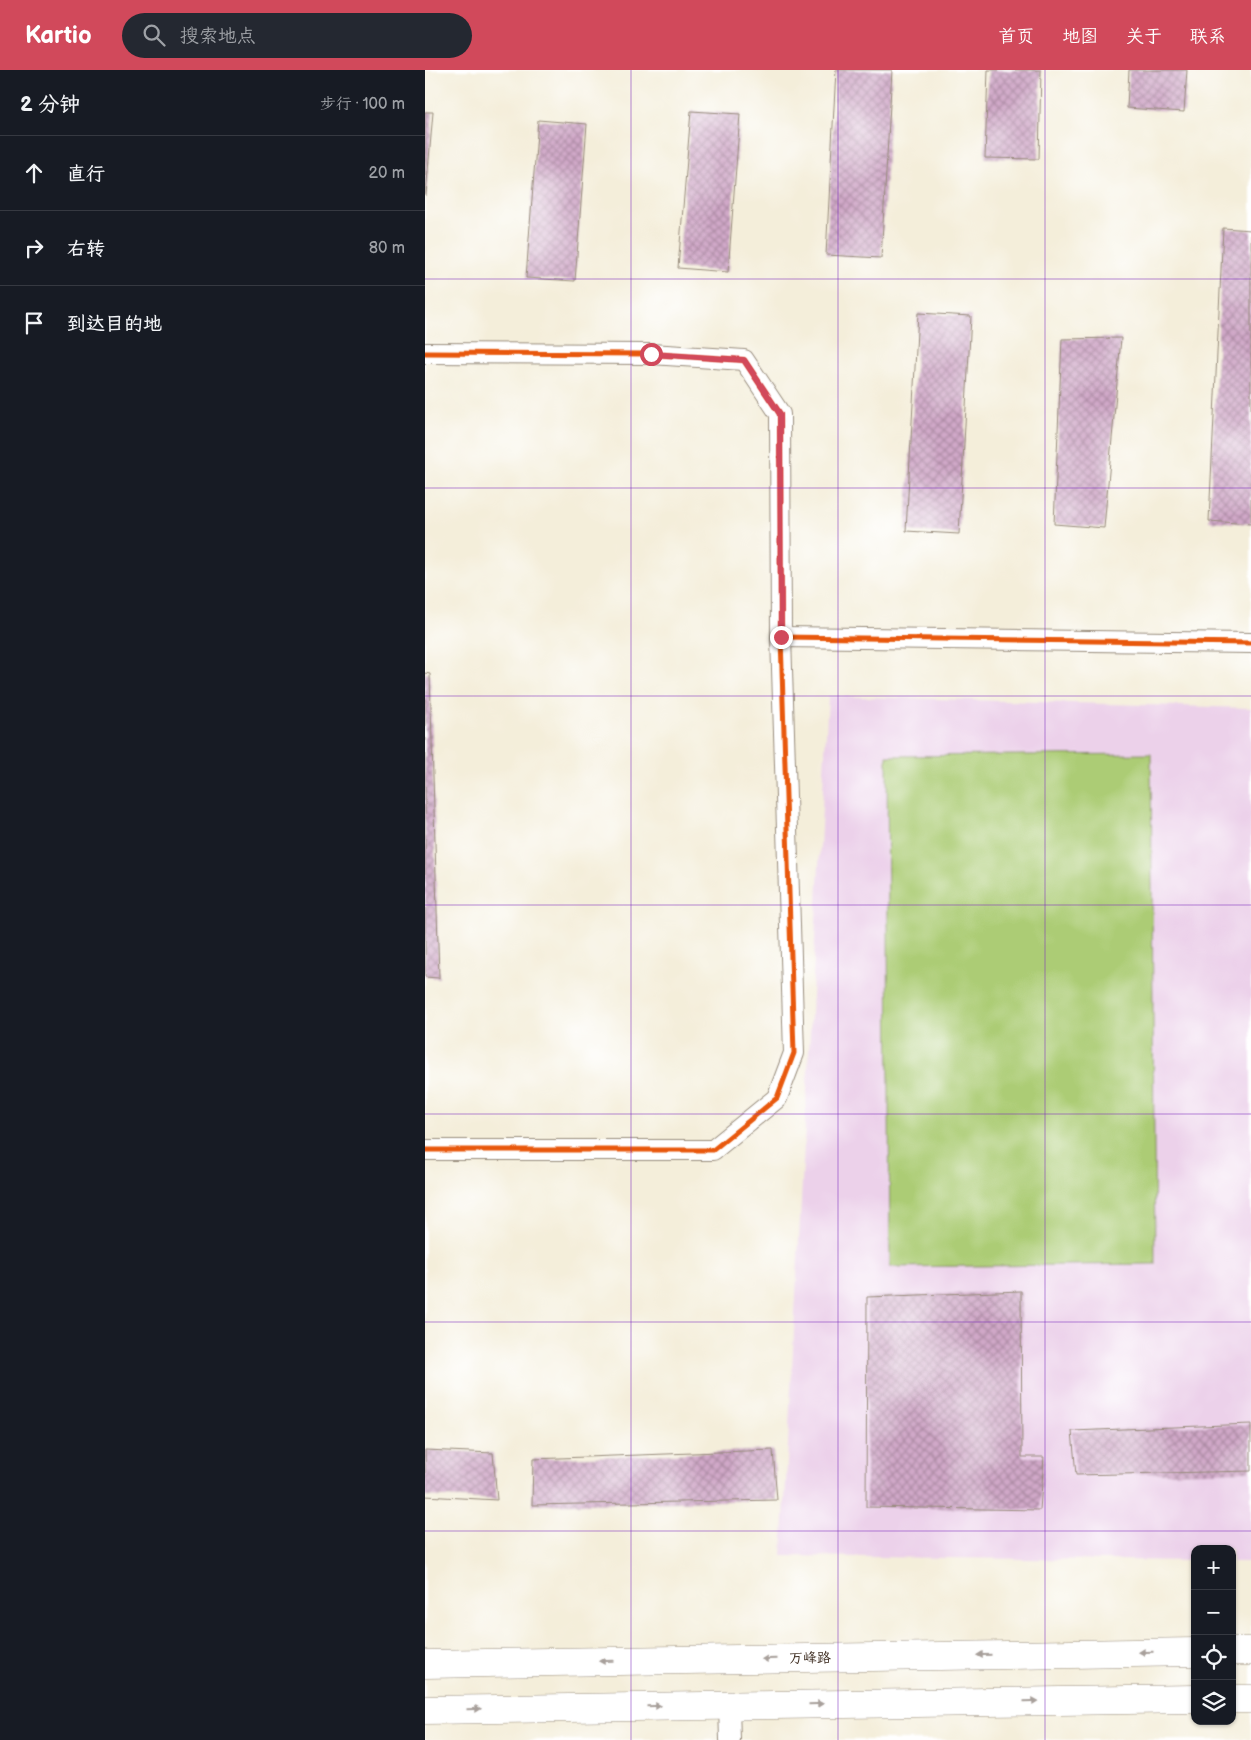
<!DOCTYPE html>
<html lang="zh">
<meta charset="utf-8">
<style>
:root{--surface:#171b24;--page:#242831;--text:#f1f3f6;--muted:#9ea1a6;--line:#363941;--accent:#d1495b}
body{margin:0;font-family:"Balsamiq Sans","LXGW WenKai TC",sans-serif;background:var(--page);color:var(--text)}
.controls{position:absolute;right:15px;bottom:15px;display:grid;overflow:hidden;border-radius:10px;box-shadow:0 1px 4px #0004}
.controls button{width:45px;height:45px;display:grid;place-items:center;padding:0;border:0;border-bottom:1px solid var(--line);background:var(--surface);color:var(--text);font:25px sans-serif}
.stop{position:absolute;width:15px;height:15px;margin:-11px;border:4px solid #d1495b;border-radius:50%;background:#fff}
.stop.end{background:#d1495b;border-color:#fff;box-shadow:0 1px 5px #0008}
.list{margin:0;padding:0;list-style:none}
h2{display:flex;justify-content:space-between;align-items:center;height:65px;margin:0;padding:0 20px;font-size:21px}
h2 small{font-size:16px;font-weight:400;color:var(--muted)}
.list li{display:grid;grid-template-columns:32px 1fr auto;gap:15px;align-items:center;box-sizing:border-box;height:75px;padding:0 20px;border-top:1px solid var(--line)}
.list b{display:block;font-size:19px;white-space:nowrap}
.list em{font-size:16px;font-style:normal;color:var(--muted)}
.icon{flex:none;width:28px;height:28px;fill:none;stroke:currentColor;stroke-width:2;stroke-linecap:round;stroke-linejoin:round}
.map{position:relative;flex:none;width:826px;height:1670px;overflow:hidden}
header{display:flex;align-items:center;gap:30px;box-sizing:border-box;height:70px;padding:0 25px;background:var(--accent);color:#fff}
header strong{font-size:24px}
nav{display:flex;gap:28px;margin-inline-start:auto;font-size:18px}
.search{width:350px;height:45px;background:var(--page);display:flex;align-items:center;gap:12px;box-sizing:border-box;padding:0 18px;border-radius:28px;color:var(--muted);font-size:19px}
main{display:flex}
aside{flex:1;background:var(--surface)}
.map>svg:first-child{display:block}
</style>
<header>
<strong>Kartio</strong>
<div class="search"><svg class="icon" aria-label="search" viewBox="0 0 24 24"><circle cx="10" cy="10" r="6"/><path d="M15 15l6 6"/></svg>搜索地点</div>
<nav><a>首页</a><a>地图</a><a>关于</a><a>联系</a></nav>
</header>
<main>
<aside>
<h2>2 分钟<small>步行 · 100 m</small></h2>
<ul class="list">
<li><svg class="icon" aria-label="ahead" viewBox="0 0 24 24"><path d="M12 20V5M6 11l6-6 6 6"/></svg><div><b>直行</b></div><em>20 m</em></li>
<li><svg class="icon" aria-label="right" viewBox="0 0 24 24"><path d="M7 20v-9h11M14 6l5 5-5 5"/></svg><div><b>右转</b></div><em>80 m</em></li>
<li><svg class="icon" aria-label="arrive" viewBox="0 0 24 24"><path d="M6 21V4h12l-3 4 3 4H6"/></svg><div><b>到达目的地</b></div></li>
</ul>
</aside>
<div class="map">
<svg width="826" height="1670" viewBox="0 0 826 1670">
<defs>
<pattern id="building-cross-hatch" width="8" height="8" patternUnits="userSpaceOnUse" patternTransform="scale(1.25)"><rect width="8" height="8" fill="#d0a8c8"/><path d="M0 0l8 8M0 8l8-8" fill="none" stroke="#aa89a2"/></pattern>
</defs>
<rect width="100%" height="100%" fill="#fff"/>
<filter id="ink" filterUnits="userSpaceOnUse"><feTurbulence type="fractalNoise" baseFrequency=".02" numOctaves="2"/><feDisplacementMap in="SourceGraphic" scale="10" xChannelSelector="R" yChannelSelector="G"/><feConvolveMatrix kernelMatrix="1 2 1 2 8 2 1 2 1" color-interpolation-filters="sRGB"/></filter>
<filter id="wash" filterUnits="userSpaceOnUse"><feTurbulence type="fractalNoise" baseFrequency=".0096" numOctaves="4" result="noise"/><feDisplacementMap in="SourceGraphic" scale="20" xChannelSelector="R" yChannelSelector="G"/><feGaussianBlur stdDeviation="1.12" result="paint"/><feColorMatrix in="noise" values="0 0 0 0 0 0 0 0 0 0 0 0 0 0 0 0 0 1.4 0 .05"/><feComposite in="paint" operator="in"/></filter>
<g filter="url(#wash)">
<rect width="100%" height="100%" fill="#f4eeda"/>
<!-- built -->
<polygon fill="#ecd1ea" points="403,626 826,638 826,1492 807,1492 807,1479 770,1479 770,1491 357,1486"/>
<!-- green -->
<polygon fill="#accc74" stroke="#747b49" points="726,684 730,1194 465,1197 462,686"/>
<g id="blocks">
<!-- building -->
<g fill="url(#building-cross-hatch)">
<polygon points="411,0 467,0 456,188 401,185"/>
<polygon points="563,0 616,0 614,89 560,88"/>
<polygon points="704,0 762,0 759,42 702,38"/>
<polygon points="266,41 315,44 303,202 253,198"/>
<polygon points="0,42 8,42 1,125 0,125"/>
<polygon points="113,50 162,54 150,211 101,208"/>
<polygon points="798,158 826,160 826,454 784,451"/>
<polygon points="493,243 546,246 534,464 481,461"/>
<polygon points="696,268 679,458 629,454 637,269"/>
<polygon points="0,603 5,604 14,908 0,907"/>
<polygon points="596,1221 597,1387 619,1387 615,1440 441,1437 442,1227"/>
<polygon points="826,1354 826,1401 651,1405 647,1361"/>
<polygon points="0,1380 68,1383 72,1430 0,1426"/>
<polygon points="348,1380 352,1430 107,1435 108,1389"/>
</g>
</g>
</g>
<g filter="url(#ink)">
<use href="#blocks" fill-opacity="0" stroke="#988c7c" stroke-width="1"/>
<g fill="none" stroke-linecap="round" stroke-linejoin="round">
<defs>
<g id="minor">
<polyline points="0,283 226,284 319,290 355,344 356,567 369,983 352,1028 288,1080 0,1080"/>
<polyline points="356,567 826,573"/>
<polyline points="304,1635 305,1670"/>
</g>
<g id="secondary">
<polyline points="807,1581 826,1581"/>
<polyline points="0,1594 770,1582"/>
<polyline points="807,1629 826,1629"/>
<polyline points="0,1640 770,1629"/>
</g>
</defs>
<!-- minor casing -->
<use href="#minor" stroke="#988c7c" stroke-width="22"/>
<!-- secondary casing -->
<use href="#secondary" stroke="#988c7c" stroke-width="29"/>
<!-- minor -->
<use href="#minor" stroke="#fff" stroke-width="20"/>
<!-- secondary -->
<use href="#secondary" stroke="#fff" stroke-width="28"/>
<defs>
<g id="cycleway">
<polyline points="0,283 226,284 319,290 355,344 356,567 369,983 352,1028 288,1080 0,1080"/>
<polyline points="356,567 826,573"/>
</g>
</defs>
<!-- cycleway casing -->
<use href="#cycleway" stroke="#fff" stroke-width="8"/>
<!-- cycleway -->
<use href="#cycleway" stroke="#e8590c" stroke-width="5"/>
</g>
<!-- one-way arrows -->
<defs><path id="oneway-solid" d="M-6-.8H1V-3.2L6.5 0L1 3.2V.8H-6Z" transform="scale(1.25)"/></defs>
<g fill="#a79f9a">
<use href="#oneway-solid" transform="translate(721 1582) rotate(179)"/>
<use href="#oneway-solid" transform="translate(559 1585) rotate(179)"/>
<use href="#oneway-solid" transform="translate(344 1589) rotate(179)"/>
<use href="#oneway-solid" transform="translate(181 1591) rotate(179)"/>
<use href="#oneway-solid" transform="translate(606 1631) rotate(-1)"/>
<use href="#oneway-solid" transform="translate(391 1634) rotate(-1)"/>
<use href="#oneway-solid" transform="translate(229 1636) rotate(-1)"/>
<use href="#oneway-solid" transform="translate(49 1639) rotate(-1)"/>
</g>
</g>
<g fill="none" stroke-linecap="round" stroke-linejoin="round" filter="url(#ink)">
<!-- route -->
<polyline stroke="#d1495b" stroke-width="6" points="226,284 319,290 355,344 356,567"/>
</g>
<!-- grid -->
<path fill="none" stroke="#7b2cbf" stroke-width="1" stroke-opacity="0.55" d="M206,0V1670M413,0V1670M620,0V1670M0,209H826M0,418H826M0,626H826M0,835H826M0,1044H826M0,1252H826M0,1461H826"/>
<g text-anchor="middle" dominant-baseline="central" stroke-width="4" stroke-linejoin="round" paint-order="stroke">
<!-- street labels -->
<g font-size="14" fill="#3b2a1e" stroke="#fff">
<text transform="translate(385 1588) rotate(-1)">万峰路</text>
</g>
</g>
</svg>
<div class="controls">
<button>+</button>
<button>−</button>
<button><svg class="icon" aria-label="locate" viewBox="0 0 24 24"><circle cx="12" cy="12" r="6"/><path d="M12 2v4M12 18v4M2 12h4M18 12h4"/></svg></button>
<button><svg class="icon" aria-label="layers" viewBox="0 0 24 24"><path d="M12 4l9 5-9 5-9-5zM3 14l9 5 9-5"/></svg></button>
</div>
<div class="stop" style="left:226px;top:284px"></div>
<div class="stop end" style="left:356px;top:567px"></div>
</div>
</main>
